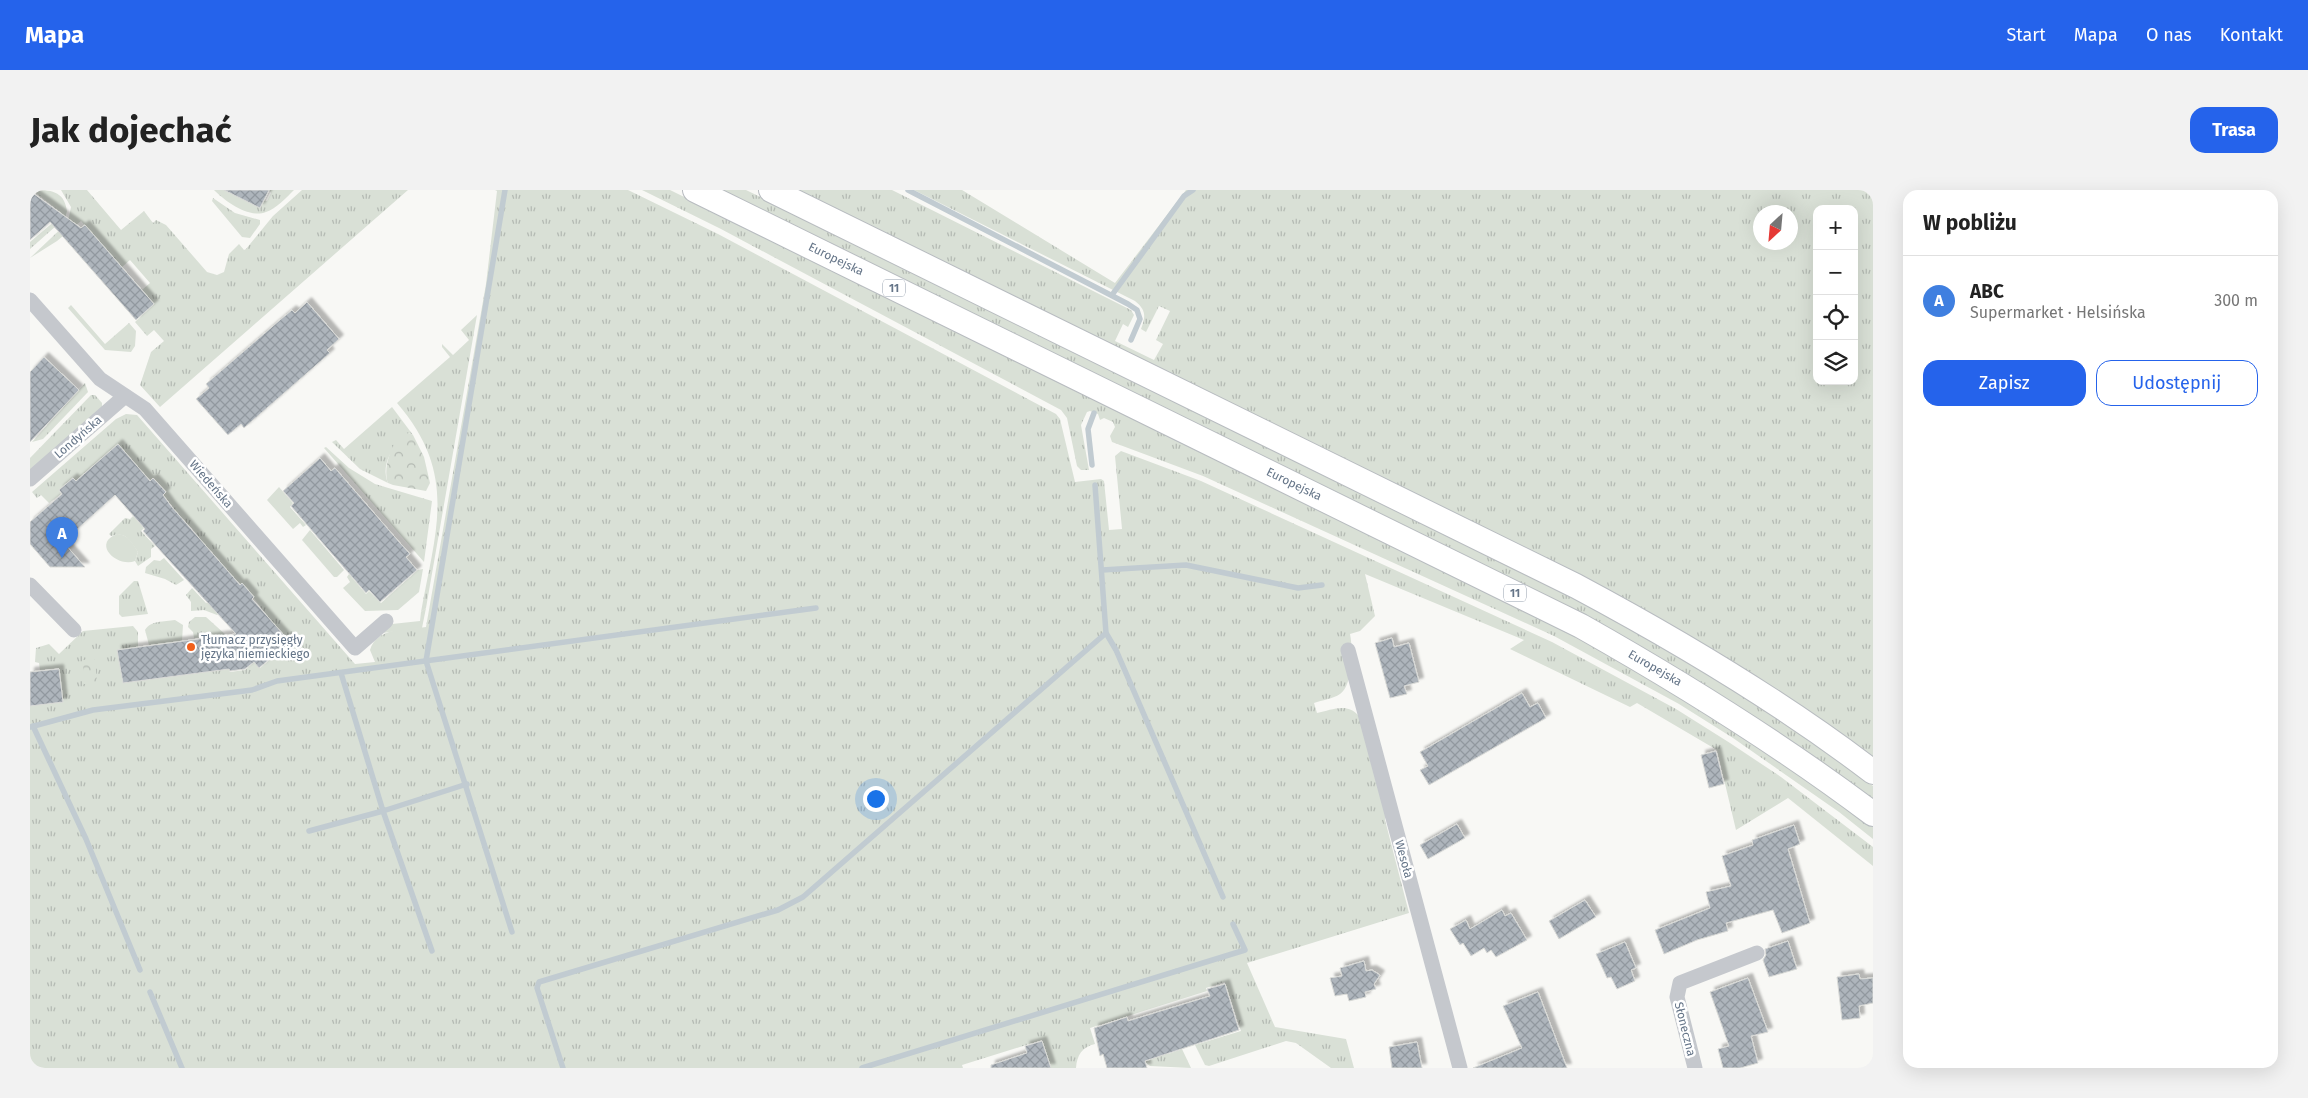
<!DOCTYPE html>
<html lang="pl">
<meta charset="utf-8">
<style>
:root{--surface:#fff;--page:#f2f2f2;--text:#222;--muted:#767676;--line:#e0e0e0;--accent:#2563eb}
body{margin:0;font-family:"Fira Sans",sans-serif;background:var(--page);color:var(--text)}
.controls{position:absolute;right:15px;top:15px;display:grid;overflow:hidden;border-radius:10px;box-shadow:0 5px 20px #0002}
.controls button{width:45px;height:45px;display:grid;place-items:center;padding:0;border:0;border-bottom:1px solid var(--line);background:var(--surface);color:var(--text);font:25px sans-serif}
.compass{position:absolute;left:1723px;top:15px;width:45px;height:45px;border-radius:50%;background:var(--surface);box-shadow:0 5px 20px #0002;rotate:206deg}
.you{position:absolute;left:845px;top:608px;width:18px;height:18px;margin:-12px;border:4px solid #fff;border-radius:50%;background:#1a73e8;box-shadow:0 0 0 8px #1a73e833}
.badge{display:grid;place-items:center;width:32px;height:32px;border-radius:50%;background:var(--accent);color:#fff;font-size:16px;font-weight:700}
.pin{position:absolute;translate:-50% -41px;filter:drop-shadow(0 1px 2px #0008)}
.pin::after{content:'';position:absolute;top:26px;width:18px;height:15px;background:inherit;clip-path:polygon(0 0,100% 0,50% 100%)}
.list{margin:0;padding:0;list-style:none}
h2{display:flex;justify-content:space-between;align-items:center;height:65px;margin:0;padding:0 20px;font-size:21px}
h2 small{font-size:16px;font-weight:400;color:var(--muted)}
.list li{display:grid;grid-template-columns:32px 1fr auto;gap:15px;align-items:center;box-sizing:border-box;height:90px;padding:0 20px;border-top:1px solid var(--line)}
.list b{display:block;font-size:19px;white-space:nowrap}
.list p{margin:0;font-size:16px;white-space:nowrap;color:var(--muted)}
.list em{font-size:16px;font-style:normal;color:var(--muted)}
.actions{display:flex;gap:10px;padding:15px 20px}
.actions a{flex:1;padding:11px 0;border:1px solid var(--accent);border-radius:15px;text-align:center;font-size:18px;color:var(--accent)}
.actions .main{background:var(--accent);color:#fff}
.icon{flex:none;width:28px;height:28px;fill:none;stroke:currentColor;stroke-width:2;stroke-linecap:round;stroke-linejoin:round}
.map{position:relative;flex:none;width:1843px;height:878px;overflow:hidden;border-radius:15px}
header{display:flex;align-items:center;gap:30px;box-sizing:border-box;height:70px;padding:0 25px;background:var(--accent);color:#fff}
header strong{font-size:24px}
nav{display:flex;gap:28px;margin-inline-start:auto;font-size:18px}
.intro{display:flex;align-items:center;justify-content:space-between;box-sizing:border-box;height:120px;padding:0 30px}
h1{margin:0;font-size:35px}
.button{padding:12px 22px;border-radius:15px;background:var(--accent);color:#fff;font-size:18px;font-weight:700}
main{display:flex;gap:30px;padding:0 30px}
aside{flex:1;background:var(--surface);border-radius:15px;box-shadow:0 5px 20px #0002}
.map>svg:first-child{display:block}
</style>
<header>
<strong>Mapa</strong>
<nav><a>Start</a><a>Mapa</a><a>O nas</a><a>Kontakt</a></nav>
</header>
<div class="intro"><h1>Jak dojechać</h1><a class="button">Trasa</a></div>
<main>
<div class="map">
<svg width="1843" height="878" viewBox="0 0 1843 878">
<defs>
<pattern id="grass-tufts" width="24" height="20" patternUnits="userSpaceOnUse" patternTransform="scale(1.25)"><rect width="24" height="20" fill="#d9e0d6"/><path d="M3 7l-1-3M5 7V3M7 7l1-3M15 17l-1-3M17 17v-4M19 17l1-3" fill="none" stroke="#b4bab3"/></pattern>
<pattern id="forest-crowns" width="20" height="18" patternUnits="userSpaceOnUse" patternTransform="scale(1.25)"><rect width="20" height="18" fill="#d9e0d6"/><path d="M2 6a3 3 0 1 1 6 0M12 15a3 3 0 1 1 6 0" fill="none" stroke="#b4bab3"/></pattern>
<pattern id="building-cross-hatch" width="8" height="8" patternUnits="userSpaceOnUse" patternTransform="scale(1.25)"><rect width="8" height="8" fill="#aeb5bc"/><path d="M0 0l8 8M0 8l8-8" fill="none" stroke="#91989f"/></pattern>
<filter id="shadow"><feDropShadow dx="4.5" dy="-4.5" stdDeviation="1" flood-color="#0004"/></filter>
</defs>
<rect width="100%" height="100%" fill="#f8f8f5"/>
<!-- grass -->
<g fill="url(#grass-tufts)" fill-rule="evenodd">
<path d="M2,0C20,0 34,0 37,21L35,28L0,59V52L33,24Z"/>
<polygon points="31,0 57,0 91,40 114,21 123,33 126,30 136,35 177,82 187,85 194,82 199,64 209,54 214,60 216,59 243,26 272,0 378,0 130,217 110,195 121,162 134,151 124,140 117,146 105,132 124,114 112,100 120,93 100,70 92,77 51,31 27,51 0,68 38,32 41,17"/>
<path d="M184,0H194L230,18L234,10L237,11L241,3L239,0H264C257,7 246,19 236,22C219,29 195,11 184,0Z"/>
<path d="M465,0H598L688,44L1026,224L1030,229L1045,292L1071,289L1074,291L1079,340L1092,339L1085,266L1091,261L1171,291L1522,452L1646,519L1700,553L1751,587L1843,657V676L1758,608L1706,640L1687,560L1607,513L1600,517L1480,459L1494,450L1335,384L1345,426L1330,441L1320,444C1323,458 1323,495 1310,504C1303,509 1292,510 1284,513L1287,523C1302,520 1317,512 1329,526L1356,624L1355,630L1379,723L1217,773L1245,837L1316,849L1324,878H1301L1266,853L1256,851L1179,876L1175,875L1165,855L1211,841L1195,792L1176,798L1177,801L1060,838L1065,854C1052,857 1047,865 1046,878H1021L1012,850L932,875L933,878H0V516L33,512L29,478L10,480L9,473L5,472L6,458L19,454L29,464L53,441L103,436L108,442V457L87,460L93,493L199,479L200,482L215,480L224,472L230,478L261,452L235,426L236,424L212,393L210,394L203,386L200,389L191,378L193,375L181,361L178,363L163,346L166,343L153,329L150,331L141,320L144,318L133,305L136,302L124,288L120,290L113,282L111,283L88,254L46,291L43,288L29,300L31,304L19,313L11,305L7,308L2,302L86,229L96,224L107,225L325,474L345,472L340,460C347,437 376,440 396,437L456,94L467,1Z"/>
<polygon points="612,0 640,0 1523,434 1652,506 1817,617 1843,637 1843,649 1809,622 1703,548 1649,514 1524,446 1173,286 1082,252 1080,246 1085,237 1083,232 1074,228 1070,230 1068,224 1060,221 1057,222 1051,235 1059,280 1051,280 1047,276 1037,228 1031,220 691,39"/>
<polygon points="688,0 716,0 1552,411 1687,489 1741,523 1843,596 1843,612 1734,534"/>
<path d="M766,0H862L1101,120L1104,125L1098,137L1093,134L1085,151L1124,170L1133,154L1126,150L1140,121L1129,116L1116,142L1111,139C1116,126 1116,120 1105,111L884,0H932L1085,93L1156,0H1843V571L1783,526ZM1787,19H1824V191H1787ZM1730,22H1760V52H1730Z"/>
<polygon points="183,8 205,23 230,30 230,34 220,48 212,47 182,11"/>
<polygon points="41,115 75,154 99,133 106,141 105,156 101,162 75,160 38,118"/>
<path d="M447,125L396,418L391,422C406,339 428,284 367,213L420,167L412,157V154L423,165L439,150L431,140Z"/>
<polygon points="55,193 58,202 13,249 2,252"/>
<polygon points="61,205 65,205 72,213 72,219 0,283 0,268"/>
<path d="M362,217L383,245L379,243C364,254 350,273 358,293L330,279L302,252L306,250L314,259Z"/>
<polygon points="296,257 319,278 345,294 402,311 394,372 294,258"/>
<path d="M103,326L114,338L111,341L125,356L121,359V367L108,376L105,371L108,362C101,352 96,340 81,346L79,344L95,328L100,329Z"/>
<polygon points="134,368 154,390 146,395 135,389 115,383 116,377 124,370 130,371"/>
<polygon points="104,391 108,391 118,424 92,427 89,424 89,406"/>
<polygon points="162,398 176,413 178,412 189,423 187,425 174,420 161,421 161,412 156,405"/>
<polygon points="176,427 196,445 164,448 163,442 158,437 159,432 165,427"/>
<path d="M145,430L153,435L152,451L119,455L115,440C121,430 134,432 145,430Z"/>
<polygon points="1152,859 1161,878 1120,876 1116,873 1112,861 1137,860 1138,864"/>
</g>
<!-- forest -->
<g fill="url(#forest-crowns)">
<path d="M379,243L383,245L394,267L400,293L396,301L363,295L358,293C352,279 362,245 379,243Z"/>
<polygon points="65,469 67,493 54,494 53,470"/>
</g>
<!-- garden -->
<g fill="#d9e0d6">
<polygon points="249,297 263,313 260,317 276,335 273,337 270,333 263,339 237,310"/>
<polygon points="280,340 314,380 307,387 304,387 272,350"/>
<path d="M87,344C98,344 103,354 108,362L105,371C88,378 61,354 87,344Z"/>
<polygon points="393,379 389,402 368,420 335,421 313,398 320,392 317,387 319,384 336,404 339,401 351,413 388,380"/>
<polygon points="396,418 392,438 352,443 362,434 390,431 391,422"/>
</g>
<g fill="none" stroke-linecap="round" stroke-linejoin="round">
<!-- stream -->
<g stroke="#c1cbd1" stroke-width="5.5">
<polyline points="475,0 396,471 482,742"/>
<polyline points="878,0 1098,114 1107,120 1110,129 1101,150"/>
<polyline points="1082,105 1154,6 1163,0"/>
<polyline points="1062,275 1058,239 1064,223"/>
<polyline points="1065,295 1076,443 1086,460 1193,707"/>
<polyline points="1072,380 1156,375 1268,398 1292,395"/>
<polyline points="311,483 353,621 402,761"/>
<polyline points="3,536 56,649 110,780"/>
<polyline points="0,537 63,520 222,500 247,491 786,418"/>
<polyline points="279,641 353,621 437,594"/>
<polyline points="120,802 152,878"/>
<polyline points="533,878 507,798 509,792 748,720 773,707 1076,443"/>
<polyline points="832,878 1215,760 1203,734"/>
</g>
</g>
<!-- building -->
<g fill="url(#building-cross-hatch)" stroke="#d9dad7" filter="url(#shadow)">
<polygon points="194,0 239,0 230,18"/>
<polygon points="0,1 51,38 55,35 124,114 106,130 20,32 0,50"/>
<polygon points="277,112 309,149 297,160 300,163 214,238 211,234 198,245 166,209 179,198 176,194 250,130 262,120 265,123"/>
<polygon points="14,167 49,200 0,252 0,182"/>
<polygon points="88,254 120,291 123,288 136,302 133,305 141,316 210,395 212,393 224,407 222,409 260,452 229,478 224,472 215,479 200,481 199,479 93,493 87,460 206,444 127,357 113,341 115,339 85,305 33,352 55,377 20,377 0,354 0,332 32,304 29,300 43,288 46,291"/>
<polygon points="290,268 301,281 305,278 370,353 380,364 376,367 387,380 350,412 339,400 336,403 284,343 261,316 264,313 253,301"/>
<polygon points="1362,448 1364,457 1379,453 1389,492 1374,496 1377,504 1360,508 1345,453"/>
<polygon points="29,479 33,512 0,516 0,482"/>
<polygon points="1492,503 1500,517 1508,513 1516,528 1399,595 1390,580 1398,576 1390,562"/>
<polygon points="1686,561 1694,594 1679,598 1671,565"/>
<polygon points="1427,634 1435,648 1398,669 1390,655"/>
<polygon points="1764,635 1770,654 1758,659 1780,733 1752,743 1743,720 1696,733 1698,741 1667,750 1634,764 1625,740 1680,718 1676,702 1701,696 1692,666 1723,655 1722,650"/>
<polygon points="1555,710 1566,727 1529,749 1519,731"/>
<polygon points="1472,720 1475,726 1481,723 1497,750 1466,767 1461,760 1457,763 1454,758 1441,766 1433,753 1430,755 1420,739 1436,730 1440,739"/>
<polygon points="1758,751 1767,779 1739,787 1733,770 1736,765 1735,759"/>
<polygon points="1595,752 1606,778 1601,780 1605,791 1587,799 1581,787 1577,788 1566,764"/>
<polygon points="1334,771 1336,781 1342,780 1350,785 1344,794 1346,799 1335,802 1336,807 1319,811 1317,804 1305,806 1300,788 1312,786 1310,778"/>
<polygon points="1829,784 1830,789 1843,788 1843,813 1829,816 1830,828 1812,830 1807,787"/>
<polygon points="1718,788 1738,842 1721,846 1728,873 1710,878 1693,878 1688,859 1699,856 1680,802"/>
<polygon points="1195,794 1209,840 1115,871 1117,878 1077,878 1073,864 1070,866 1064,838 1097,827 1098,831 1180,806 1177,799"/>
<polygon points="1508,802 1537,878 1443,878 1492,858 1473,816"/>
<polygon points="1012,851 1021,878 961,878 961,875 997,863 995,856"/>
<polygon points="1387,852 1392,878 1362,878 1359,857"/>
</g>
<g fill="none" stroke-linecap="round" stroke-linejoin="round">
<defs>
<g id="primary">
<path d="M665,0L1551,436C1652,493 1750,554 1843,624"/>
<path d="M741,0L1546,396C1649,451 1750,511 1843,582"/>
</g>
</defs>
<!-- primary casing -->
<use href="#primary" stroke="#b8bcc0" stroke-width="26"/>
<!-- minor -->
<g stroke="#c5c8cd" stroke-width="15">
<polyline points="0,110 70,189 115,219 325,458 356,431"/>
<polyline points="0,289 95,206"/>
<polyline points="0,395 44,440"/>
<polyline points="1318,460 1430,878"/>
<polyline points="1665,878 1647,807 1650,793 1727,763"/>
</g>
<!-- primary -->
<use href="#primary" stroke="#fff" stroke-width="24"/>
</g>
<!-- markers -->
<circle fill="#f0601d" stroke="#fff" stroke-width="2" cx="161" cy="457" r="5"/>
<g text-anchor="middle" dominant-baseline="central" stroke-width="5" stroke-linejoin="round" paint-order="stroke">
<!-- shield labels -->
<g fill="#fff" stroke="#939eac" stroke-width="1">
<rect x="853" y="89.5" width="22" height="17" rx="4"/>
<rect x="1474" y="394.5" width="22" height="17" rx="4"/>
</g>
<g font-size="11" font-weight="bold" fill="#657588">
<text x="864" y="98">11</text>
<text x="1485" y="403">11</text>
</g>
<!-- street labels -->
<g font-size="12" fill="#657588" stroke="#fff">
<text transform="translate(806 69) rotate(26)">Europejska</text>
<text transform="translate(48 247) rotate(-41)">Londyńska</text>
<text transform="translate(181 294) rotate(49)">Wiedeńska</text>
<text transform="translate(1264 294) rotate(26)">Europejska</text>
<text transform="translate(1625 478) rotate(30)">Europejska</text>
<text transform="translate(1374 669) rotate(75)">Wesoła</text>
<text transform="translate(1655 839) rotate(76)">Słoneczna</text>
</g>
<!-- poi labels -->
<g font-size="12" fill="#657588" stroke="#fff" text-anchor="start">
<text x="171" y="450">Tłumacz przysięgły<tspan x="171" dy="14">języka niemieckiego</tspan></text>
</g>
</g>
</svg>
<div class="controls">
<button>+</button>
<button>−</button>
<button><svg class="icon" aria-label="locate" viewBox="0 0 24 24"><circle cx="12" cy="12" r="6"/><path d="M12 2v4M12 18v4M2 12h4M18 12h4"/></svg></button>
<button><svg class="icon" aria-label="layers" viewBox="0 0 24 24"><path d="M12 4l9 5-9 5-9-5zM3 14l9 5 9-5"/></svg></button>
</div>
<svg class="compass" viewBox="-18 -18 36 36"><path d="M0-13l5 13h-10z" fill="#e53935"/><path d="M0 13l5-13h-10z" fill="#767676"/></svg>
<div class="you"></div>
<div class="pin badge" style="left:32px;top:368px;background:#3f7fe0">A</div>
</div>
<aside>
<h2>W pobliżu<small></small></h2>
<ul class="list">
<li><span class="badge" style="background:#3f7fe0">A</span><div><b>ABC</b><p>Supermarket · Helsińska</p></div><em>300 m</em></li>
</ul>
<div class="actions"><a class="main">Zapisz</a><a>Udostępnij</a></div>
</aside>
</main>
